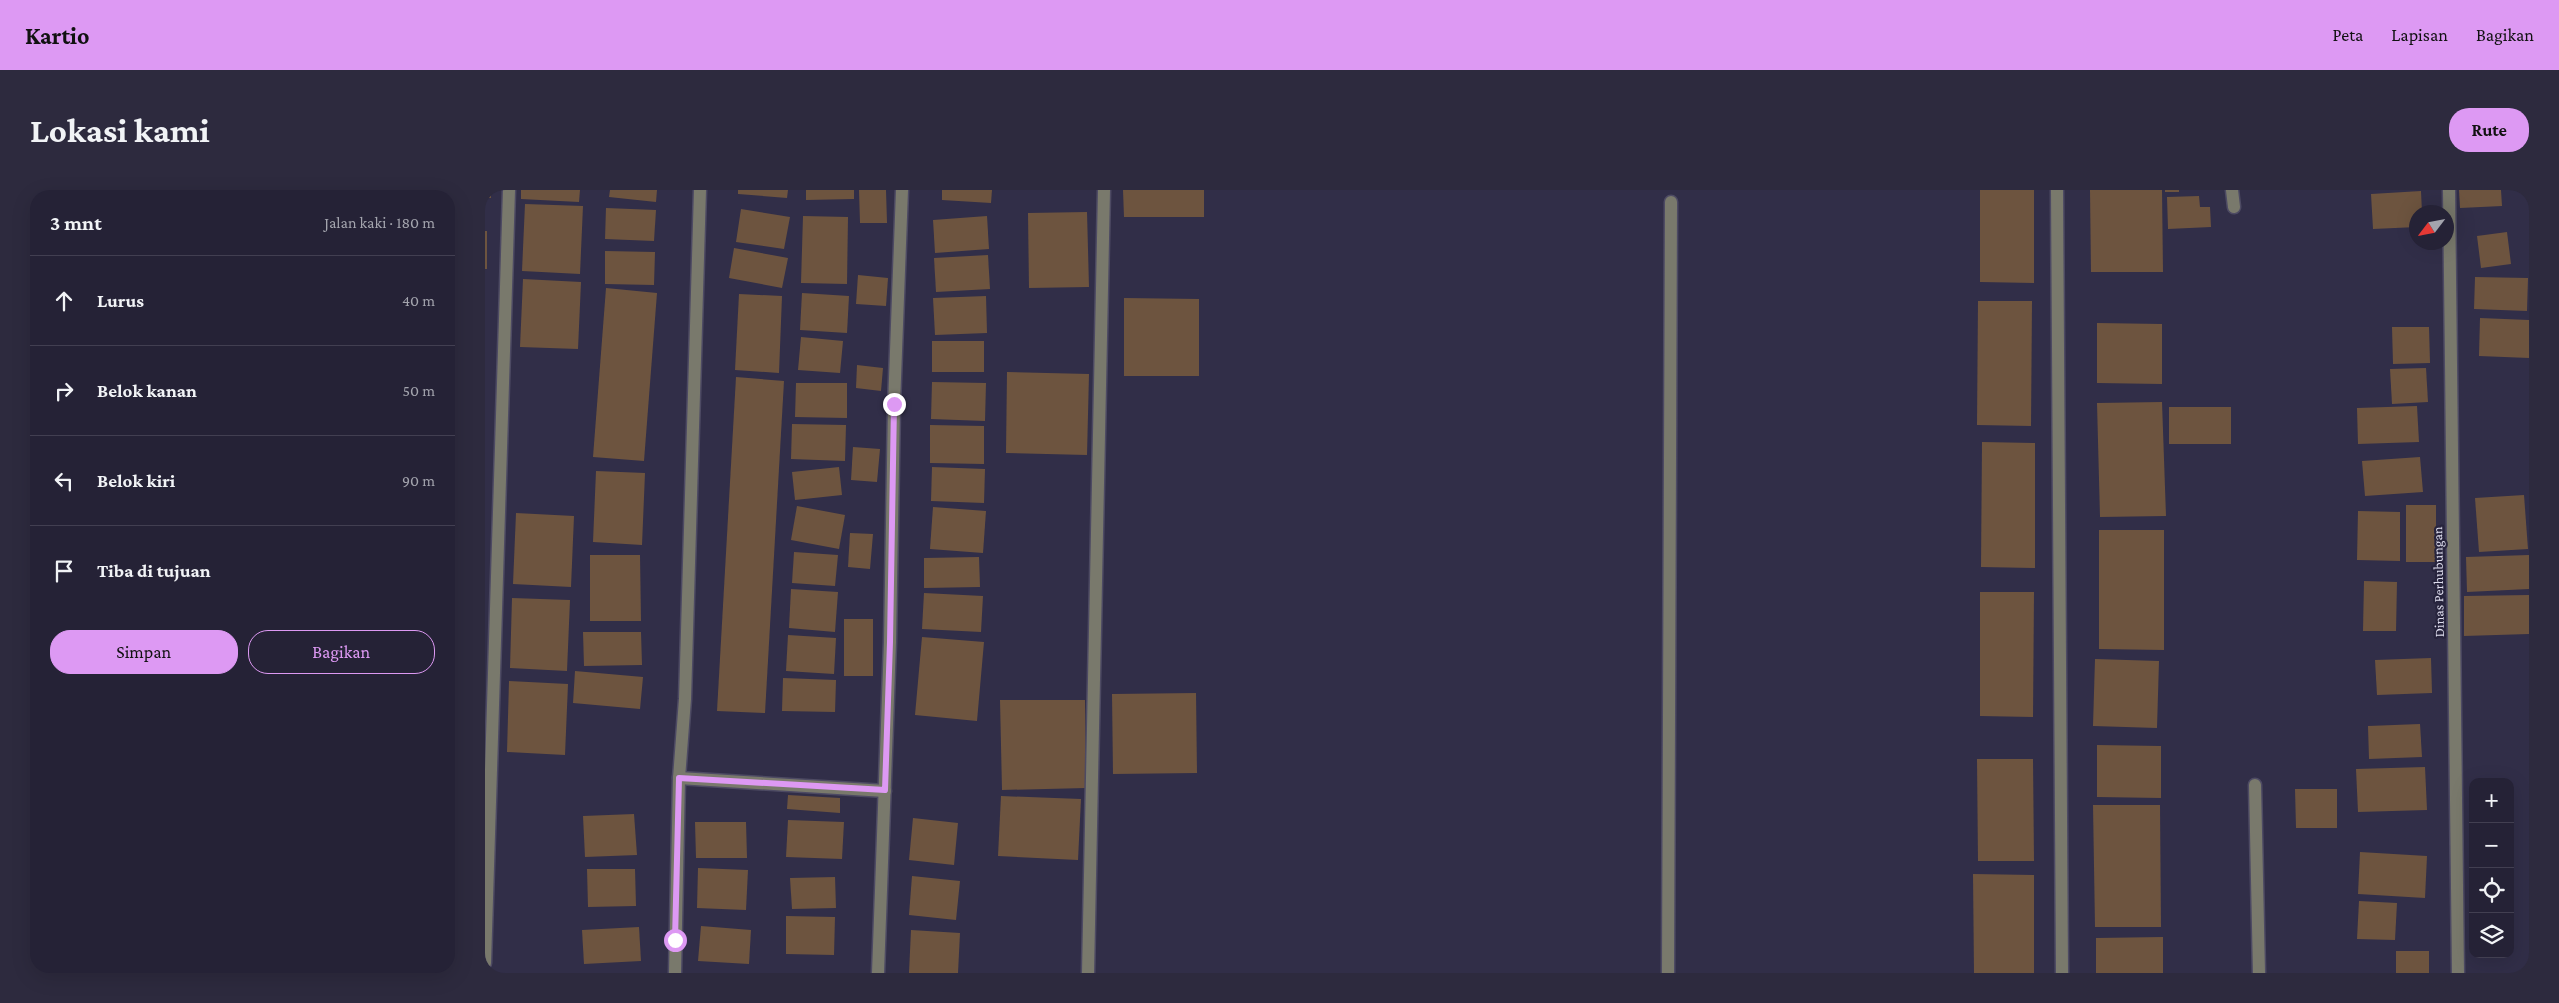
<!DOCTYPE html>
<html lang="id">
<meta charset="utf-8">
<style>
:root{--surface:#252236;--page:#2d2a3e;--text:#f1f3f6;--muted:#a3a4ad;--line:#423f51;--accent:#dd99f3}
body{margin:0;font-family:"Crimson Pro",serif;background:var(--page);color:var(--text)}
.controls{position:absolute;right:15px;bottom:15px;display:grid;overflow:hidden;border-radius:10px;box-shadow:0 5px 20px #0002}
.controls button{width:45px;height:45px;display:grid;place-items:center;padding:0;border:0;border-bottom:1px solid var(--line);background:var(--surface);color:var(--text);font:25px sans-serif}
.compass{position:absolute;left:1924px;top:15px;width:45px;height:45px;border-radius:50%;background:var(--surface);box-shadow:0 5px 20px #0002;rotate:238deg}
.stop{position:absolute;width:15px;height:15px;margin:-11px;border:4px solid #dd99f3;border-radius:50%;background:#fff}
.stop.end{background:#dd99f3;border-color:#fff;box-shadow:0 1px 5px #0008}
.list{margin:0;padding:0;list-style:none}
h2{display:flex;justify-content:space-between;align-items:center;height:65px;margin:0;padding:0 20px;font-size:21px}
h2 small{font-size:16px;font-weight:400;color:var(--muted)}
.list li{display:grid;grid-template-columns:32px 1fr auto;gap:15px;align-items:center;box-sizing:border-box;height:90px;padding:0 20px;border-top:1px solid var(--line)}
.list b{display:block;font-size:19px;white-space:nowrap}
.list em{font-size:16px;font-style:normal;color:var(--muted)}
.actions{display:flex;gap:10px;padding:15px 20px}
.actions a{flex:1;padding:11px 0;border:1px solid var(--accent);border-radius:20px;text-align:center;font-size:18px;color:var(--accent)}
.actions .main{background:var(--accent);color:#111}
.icon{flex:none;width:28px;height:28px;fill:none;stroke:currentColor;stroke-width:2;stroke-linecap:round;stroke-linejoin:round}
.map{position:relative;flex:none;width:2044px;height:783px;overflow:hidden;border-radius:20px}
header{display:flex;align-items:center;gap:30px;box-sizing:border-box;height:70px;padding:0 25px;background:var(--accent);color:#111}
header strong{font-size:24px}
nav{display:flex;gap:28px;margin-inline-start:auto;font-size:18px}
.intro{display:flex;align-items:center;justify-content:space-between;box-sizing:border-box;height:120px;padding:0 30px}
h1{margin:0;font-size:35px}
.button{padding:12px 22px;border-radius:20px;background:var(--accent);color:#111;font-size:18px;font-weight:700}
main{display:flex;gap:30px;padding:0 30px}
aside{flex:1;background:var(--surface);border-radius:20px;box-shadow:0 5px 20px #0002}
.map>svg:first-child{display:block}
</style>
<header>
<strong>Kartio</strong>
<nav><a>Peta</a><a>Lapisan</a><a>Bagikan</a></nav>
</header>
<div class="intro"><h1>Lokasi kami</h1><a class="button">Rute</a></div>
<main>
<aside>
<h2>3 mnt<small>Jalan kaki · 180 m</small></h2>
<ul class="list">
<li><svg class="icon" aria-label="ahead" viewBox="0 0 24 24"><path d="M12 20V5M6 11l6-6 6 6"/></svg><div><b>Lurus</b></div><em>40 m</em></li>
<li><svg class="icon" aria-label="right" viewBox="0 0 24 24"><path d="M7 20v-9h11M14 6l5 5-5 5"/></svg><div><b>Belok kanan</b></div><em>50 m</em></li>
<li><svg class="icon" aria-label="left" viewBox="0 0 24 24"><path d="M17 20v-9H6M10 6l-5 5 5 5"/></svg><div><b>Belok kiri</b></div><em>90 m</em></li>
<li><svg class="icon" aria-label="arrive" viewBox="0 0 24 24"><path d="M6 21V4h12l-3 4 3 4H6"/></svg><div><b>Tiba di tujuan</b></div></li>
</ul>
<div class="actions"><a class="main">Simpan</a><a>Bagikan</a></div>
</aside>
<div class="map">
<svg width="2044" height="783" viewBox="0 0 2044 783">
<rect width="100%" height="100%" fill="#312e48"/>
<!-- building -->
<g fill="#6d543f">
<rect x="0" y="0" width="6" height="8"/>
<polygon points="36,0 95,0 94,12 36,9"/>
<polygon points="125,0 172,0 171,12 124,7"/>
<polygon points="253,0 303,0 302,8 253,4"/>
<polygon points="321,0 369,0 369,9 321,10"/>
<polygon points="374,0 401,0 402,33 375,33"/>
<polygon points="457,0 507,0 506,13 457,10"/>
<polygon points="638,0 719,0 719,27 639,27"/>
<polygon points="1495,0 1549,0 1549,93 1495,92"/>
<polygon points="1605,0 1677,0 1678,82 1606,82"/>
<rect x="1680" y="0" width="14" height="2"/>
<polygon points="1974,0 2016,0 2017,16 1975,18"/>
<polygon points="1936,1 1937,22 1932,22 1932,37 1888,39 1886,4"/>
<polygon points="1714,6 1715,17 1725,17 1726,37 1683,39 1682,7"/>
<polygon points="40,14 98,16 95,84 37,81"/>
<polygon points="121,18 171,20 169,51 120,49"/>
<polygon points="256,19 305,27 299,59 251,52"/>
<polygon points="602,22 604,97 544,98 543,23"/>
<polygon points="318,26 363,27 362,94 316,93"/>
<polygon points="502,26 504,59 450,63 448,30"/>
<rect x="0" y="41" width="2" height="38"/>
<polygon points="2022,42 2026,74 1996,78 1992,46"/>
<polygon points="249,58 303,68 297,98 244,88"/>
<polygon points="120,61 170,62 169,95 120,94"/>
<polygon points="503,65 505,99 451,102 449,68"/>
<polygon points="373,85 403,88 401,116 371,114"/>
<polygon points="1990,87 2043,88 2042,121 1989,119"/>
<polygon points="38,89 96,92 93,159 35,157"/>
<polygon points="121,98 172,103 159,271 108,267"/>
<polygon points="317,103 364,106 362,143 315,140"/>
<polygon points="254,104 297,106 294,183 250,180"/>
<polygon points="501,106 502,143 450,145 448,108"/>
<polygon points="639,108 714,109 714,186 639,186"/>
<polygon points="1493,111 1547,111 1546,236 1492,235"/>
<polygon points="1995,128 2044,130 2044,168 1994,166"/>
<polygon points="1612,133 1677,134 1677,194 1612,193"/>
<polygon points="1907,137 1944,137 1945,173 1908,174"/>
<polygon points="316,147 358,151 355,183 313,180"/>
<rect x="447" y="151" width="52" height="31"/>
<polygon points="372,175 398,178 396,201 371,198"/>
<polygon points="1941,178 1943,212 1907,214 1905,179"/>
<polygon points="522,182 604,184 602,265 521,263"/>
<polygon points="251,187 299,191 280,523 232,521"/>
<polygon points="447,192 501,193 500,231 446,229"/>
<polygon points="311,193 362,193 362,228 310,227"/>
<polygon points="1677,212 1681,326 1615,327 1612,213"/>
<polygon points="1932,216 1934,252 1873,254 1872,218"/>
<rect x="1684" y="217" width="62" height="37"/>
<polygon points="307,234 361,235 360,271 306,269"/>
<polygon points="445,235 499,236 499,274 445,273"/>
<polygon points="1497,252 1550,253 1550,378 1496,377"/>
<polygon points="368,257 395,259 392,292 366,290"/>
<polygon points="1935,267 1938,302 1880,306 1877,271"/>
<polygon points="354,277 357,305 310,310 307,282"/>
<polygon points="447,277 500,279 499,313 446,311"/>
<polygon points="111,281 160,283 157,355 108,352"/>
<polygon points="2039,305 2043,359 1994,362 1990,308"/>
<rect x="1921" y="315" width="30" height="57"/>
<polygon points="312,316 360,325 354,359 306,350"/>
<polygon points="448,317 501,321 498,363 445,359"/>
<polygon points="1873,321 1915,322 1915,371 1872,370"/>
<polygon points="31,323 89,326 86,397 28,394"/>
<polygon points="1614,340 1679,340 1679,460 1614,459"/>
<polygon points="365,343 388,344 385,379 363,377"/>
<polygon points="309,362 353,365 350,396 307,393"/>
<polygon points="105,365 155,365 156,431 105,431"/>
<polygon points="2044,365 2044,399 1982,402 1981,367"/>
<polygon points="494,367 495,397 439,398 439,368"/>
<polygon points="1879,391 1912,392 1911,441 1878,441"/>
<polygon points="306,399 353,402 350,442 304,438"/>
<polygon points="1495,402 1549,402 1548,527 1495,526"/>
<polygon points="439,403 498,406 496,442 437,439"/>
<polygon points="2044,405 2044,444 1979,446 1979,406"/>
<polygon points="27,408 85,410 82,481 25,478"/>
<rect x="359" y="429" width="29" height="57"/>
<polygon points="98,442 156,442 157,475 99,476"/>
<polygon points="303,445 351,448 349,484 301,481"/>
<polygon points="437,447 499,452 492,531 430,525"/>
<polygon points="1946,468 1947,503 1892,505 1890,470"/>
<polygon points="1610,469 1674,471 1672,538 1608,536"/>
<polygon points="90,481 158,487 155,519 88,513"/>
<polygon points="298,488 351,490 350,522 297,521"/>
<polygon points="24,491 83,494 80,565 22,562"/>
<polygon points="711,503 712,583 628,584 627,504"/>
<polygon points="515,510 600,510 601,598 517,600"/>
<polygon points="1935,534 1937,567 1884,569 1883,536"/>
<polygon points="1612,555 1676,556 1676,608 1612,607"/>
<polygon points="1492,569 1548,569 1549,671 1493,671"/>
<polygon points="1940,577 1942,620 1873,622 1871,579"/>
<polygon points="1810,599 1852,599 1852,638 1811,638"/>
<polygon points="303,605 355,608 355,623 302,619"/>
<polygon points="516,606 596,609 593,670 513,666"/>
<polygon points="1608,615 1675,615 1676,737 1610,737"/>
<polygon points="149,624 152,665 100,667 98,626"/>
<polygon points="428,628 473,633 469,675 424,670"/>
<polygon points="303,630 359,632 357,669 301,667"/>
<polygon points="210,632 261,632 262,668 211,668"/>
<polygon points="1875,662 1942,666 1940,708 1873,704"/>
<polygon points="213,678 263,680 261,720 212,718"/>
<polygon points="102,679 150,679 151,716 103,717"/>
<polygon points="1488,684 1549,685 1549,783 1489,783"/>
<polygon points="427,686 475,691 471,730 424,725"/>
<polygon points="350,687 351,718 307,719 305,688"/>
<polygon points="1874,711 1912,713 1910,750 1872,749"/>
<polygon points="301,726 350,727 349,765 301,764"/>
<polygon points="216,736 266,740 264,774 213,771"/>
<polygon points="154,737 156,771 99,774 97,740"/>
<polygon points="426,740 475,743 473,783 424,783"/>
<polygon points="1678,747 1678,783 1611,783 1611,748"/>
<rect x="1911" y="761" width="33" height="22"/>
</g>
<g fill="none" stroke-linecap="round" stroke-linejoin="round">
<defs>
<g id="minor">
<polyline points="1572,0 1577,783"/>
<polyline points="1747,0 1749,17"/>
<polyline points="1964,0 1973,783"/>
<polyline points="194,588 400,601"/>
<polyline points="1770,595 1774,783"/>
<polyline points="0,773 24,0"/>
<polyline points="190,783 194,588 200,509 215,0"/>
<polyline points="393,783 405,452 409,215 417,0"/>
<polyline points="603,783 619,0"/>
<polyline points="1183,783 1186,12"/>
</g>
</defs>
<!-- minor casing -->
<use href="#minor" stroke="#4d4a63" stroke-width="15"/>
<!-- minor -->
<use href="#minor" stroke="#79796c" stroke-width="12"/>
</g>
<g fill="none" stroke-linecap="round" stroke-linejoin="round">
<!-- route -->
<polyline stroke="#dd99f3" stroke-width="6" points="190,750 194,588 400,600 405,452 409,214"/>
</g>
<g text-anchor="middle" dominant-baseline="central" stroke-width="4.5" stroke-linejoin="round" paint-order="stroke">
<!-- street labels -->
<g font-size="14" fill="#dfdeef" stroke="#27243d">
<text transform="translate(1953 392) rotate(-91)">Dinas Perhubungan</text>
</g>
</g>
</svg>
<div class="controls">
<button>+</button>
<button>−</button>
<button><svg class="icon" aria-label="locate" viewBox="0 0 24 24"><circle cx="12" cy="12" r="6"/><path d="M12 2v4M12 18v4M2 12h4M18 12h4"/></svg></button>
<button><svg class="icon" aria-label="layers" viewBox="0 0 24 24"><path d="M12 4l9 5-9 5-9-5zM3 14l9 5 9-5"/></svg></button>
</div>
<svg class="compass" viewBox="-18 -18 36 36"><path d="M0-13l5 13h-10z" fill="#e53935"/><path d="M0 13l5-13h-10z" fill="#a3a4ad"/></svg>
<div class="stop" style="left:190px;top:750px"></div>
<div class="stop end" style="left:409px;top:214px"></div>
</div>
</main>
